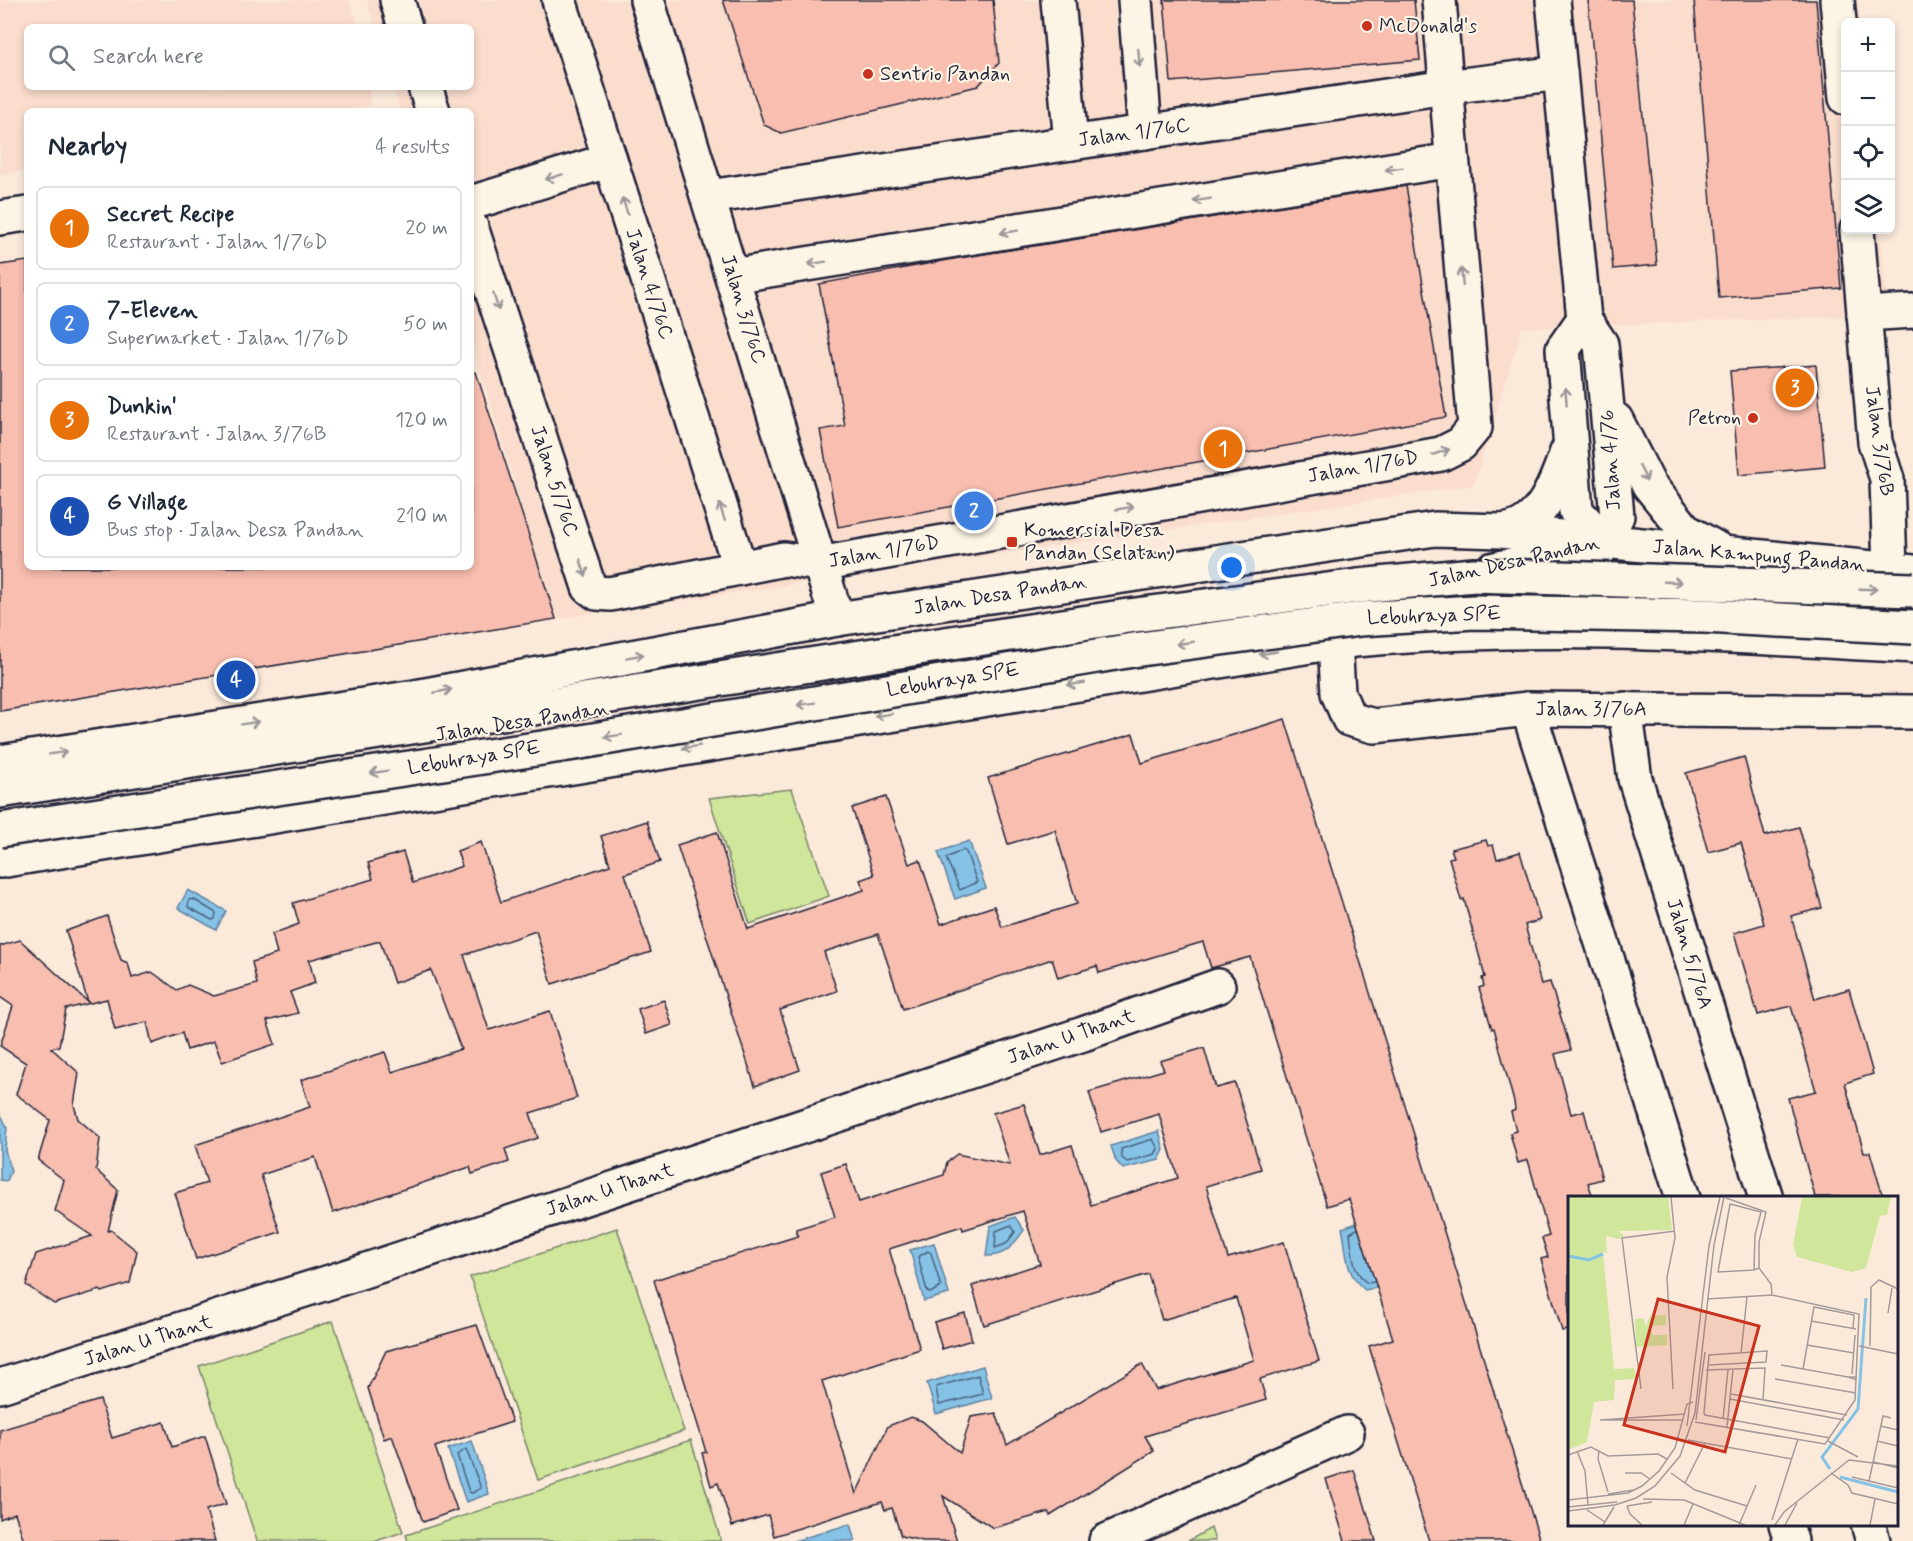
<!DOCTYPE html>
<meta charset="utf-8">
<style>
:root{--surface:#fff;--page:#f2f2f3;--text:#1f2937;--muted:#747a83;--line:#e0e1e3;--accent:#c8321e}
body{margin:0;font-family:Mynerve,sans-serif;background:var(--page);color:var(--text)}
.controls{position:absolute;right:18px;top:18px;display:grid;overflow:hidden;border-radius:9px;box-shadow:0 3px 9px #0003}
.controls button{width:54px;height:54px;display:grid;place-items:center;padding:0;border:0;border-bottom:2px solid var(--line);background:var(--surface);color:var(--text);font:30px sans-serif}
.you{position:absolute;left:1232px;top:568px;width:21px;height:21px;margin:-15px;border:4px solid #fff;border-radius:50%;background:#1a73e8;box-shadow:0 0 0 9px #1a73e833}
.badge{display:grid;place-items:center;width:39px;height:39px;border-radius:50%;background:var(--accent);color:#fff;font-size:20px;font-weight:700}
.pin{position:absolute;translate:-50% -50%;border:3px solid #fff;box-shadow:0 2px 6px #0006}
.list{margin:0;padding:0;list-style:none}
h2{display:flex;justify-content:space-between;align-items:center;height:78px;margin:0;padding:0 24px;font-size:26px}
h2 small{font-size:20px;font-weight:400;color:var(--muted)}
.list li{display:grid;grid-template-columns:39px 1fr auto;gap:18px;align-items:center;box-sizing:border-box;height:84px;margin:0 12px 12px;padding:0 12px;border:2px solid var(--line);border-radius:9px}
.list b{display:block;font-size:22px;white-space:nowrap}
.list p{margin:0;font-size:20px;white-space:nowrap;color:var(--muted)}
.list em{font-size:20px;font-style:normal;color:var(--muted)}
.icon{flex:none;width:33px;height:33px;fill:none;stroke:currentColor;stroke-width:2;stroke-linecap:round;stroke-linejoin:round}
.map{position:relative;flex:none;width:1913px;height:1541px;overflow:hidden}
.search{position:absolute;background:var(--surface);box-shadow:0 3px 9px #0003;left:24px;top:24px;width:450px;height:66px;display:flex;align-items:center;gap:15px;box-sizing:border-box;padding:0 21px;border-radius:9px;color:var(--muted);font-size:22px}
.panel{position:absolute;background:var(--surface);box-shadow:0 3px 9px #0003;left:24px;top:108px;width:450px;height:462px;border-radius:9px}
.map>svg:first-child{display:block}
</style>
<div class="map">
<svg width="1913" height="1541" viewBox="0 0 1913 1541">
<rect width="100%" height="100%" fill="#fbeada"/>
<filter id="ink" filterUnits="userSpaceOnUse"><feTurbulence type="fractalNoise" baseFrequency=".0167" numOctaves="2"/><feDisplacementMap in="SourceGraphic" scale="12" xChannelSelector="R" yChannelSelector="G"/><feConvolveMatrix kernelMatrix="1 2 1 2 8 2 1 2 1" color-interpolation-filters="sRGB"/></filter>
<g filter="url(#ink)">
<!-- built -->
<g fill="#faddcd">
<polygon points="0,0 350,0 358,27 27,27 27,87 369,87 370,105 340,111 27,111 27,170 0,175"/>
<polygon points="367,0 1858,0 1860,22 1846,22 1846,230 1880,230 1888,315 1522,328 1474,485 556,619 471,341 471,111 401,111 393,87 471,87 471,27 375,27"/>
</g>
<!-- green -->
<g fill="#cfe69b" stroke="#78846b" stroke-width="1.5">
<polygon points="792,789 829,896 750,924 709,798"/>
<polygon points="617,1228 684,1431 538,1480 470,1277"/>
<polygon points="333,1321 403,1532 376,1541 257,1541 199,1366"/>
<polygon points="691,1440 721,1541 408,1541 406,1535"/>
<polygon points="1211,1528 1215,1541 1188,1541"/>
</g>
<!-- water -->
<g fill="#86c2e6" stroke="#5e82a2" stroke-width="1.5">
<polygon points="969,841 986,888 955,899 938,852"/>
<polygon points="188,890 226,911 216,930 178,908"/>
<polygon points="0,1113 7,1127 5,1150 11,1171 7,1181 0,1180"/>
<polygon points="1159,1131 1164,1150 1159,1160 1123,1169 1116,1161 1111,1146"/>
<path d="M1015,1217L1024,1230C1014,1244 1006,1257 986,1256L990,1226Z"/>
<path d="M1364,1221L1386,1286L1365,1290C1343,1271 1348,1254 1342,1228Z"/>
<polygon points="934,1243 949,1294 924,1301 910,1250"/>
<polygon points="983,1366 992,1398 936,1414 927,1383"/>
<polygon points="472,1441 489,1494 466,1502 448,1449"/>
<polygon points="850,1524 855,1541 794,1541"/>
</g>
<g fill="none" stroke-linecap="round" stroke-linejoin="round">
<!-- shore -->
<g stroke="#4a627f" stroke-width="1.5">
<polygon points="963,850 966,852 977,882 960,890 946,858"/>
<polygon points="193,899 216,913 215,919 212,920 188,907 189,900"/>
<polygon points="1153,1139 1158,1149 1155,1154 1127,1162 1122,1158 1121,1149"/>
<polygon points="1011,1225 1015,1232 1006,1244 995,1248 996,1231"/>
<path d="M1357,1229L1350,1233C1353,1252 1351,1270 1367,1283L1374,1282"/>
<polygon points="928,1251 931,1253 941,1287 930,1293 927,1291 918,1257"/>
<polygon points="978,1375 983,1394 939,1405 936,1387"/>
<polygon points="466,1449 481,1488 472,1493 469,1492 457,1455"/>
</g>
</g>
<!-- building -->
<g fill="#f8beaf" stroke="#22223b" stroke-width="1.5" fill-rule="evenodd">
<polygon points="723,0 993,0 999,63 978,86 781,133 764,125"/>
<polygon points="1164,0 1414,0 1420,60 1171,82"/>
<polygon points="1588,0 1632,0 1657,265 1613,269"/>
<polygon points="1694,0 1816,0 1841,288 1719,298"/>
<polygon points="1406,186 1446,417 838,527 820,430 845,426 819,284 959,258"/>
<polygon points="27,261 27,567 471,567 471,373 476,372 556,619 0,711 0,265"/>
<polygon points="1816,365 1825,467 1739,475 1730,371"/>
<polygon points="1285,719 1470,1315 1540,1541 1429,1541 1369,1346 1393,1339 1349,1199 1327,1206 1250,957 1211,968 1203,942 1099,973 1097,966 1058,978 1052,959 903,1009 878,934 824,952 837,991 780,1010 800,1070 755,1086 677,845 717,832 748,929 864,890 860,880 874,875 852,808 886,797 909,864 920,860 941,924 994,906 1002,927 1077,904 1055,830 1008,844 988,778 1133,734 1142,763"/>
<polygon points="1744,757 1765,836 1799,827 1822,908 1791,916 1815,999 1849,989 1873,1074 1845,1083 1864,1153 1870,1152 1883,1197 1815,1197 1788,1098 1816,1091 1791,1006 1758,1015 1734,933 1764,924 1741,843 1708,852 1686,773"/>
<polygon points="647,821 660,862 625,874 651,952 552,984 536,931 464,955 489,1030 550,1011 577,1098 530,1113 538,1138 505,1149 509,1162 472,1174 470,1167 333,1213 315,1157 261,1175 280,1232 196,1259 175,1193 207,1183 195,1145 310,1107 301,1080 385,1052 392,1072 461,1049 431,970 394,983 380,941 309,960 315,983 290,992 298,1013 267,1021 275,1044 222,1062 214,1041 187,1050 182,1033 152,1044 147,1022 115,1030 107,999 66,1009 59,1046 51,1048 79,1073 74,1105 78,1119 100,1138 96,1170 118,1190 108,1231 111,1230 137,1251 130,1283 102,1292 100,1290 54,1304 26,1285 36,1254 92,1236 55,1211 64,1180 38,1160 50,1120 16,1094 26,1063 0,1046 13,1006 0,997 0,946 20,940 88,1002 66,931 107,916 121,960 128,963 132,978 152,972 177,990 188,985 214,996 257,984 252,962 277,954 272,934 299,924 293,903 373,879 368,863 403,852 413,883 462,866 457,851 481,842 501,902 610,865 601,836"/>
<polygon points="1486,840 1488,846 1493,845 1497,859 1520,852 1540,920 1525,925 1541,984 1550,982 1571,1050 1555,1054 1571,1114 1584,1111 1602,1179 1588,1183 1593,1197 1569,1197 1569,1330 1562,1331 1541,1259 1548,1257 1542,1238 1549,1236 1528,1160 1518,1163 1510,1133 1516,1131 1511,1112 1515,1110 1514,1102 1494,1028 1492,1029 1479,988 1484,986 1482,978 1485,977 1464,899 1461,900 1449,858 1454,857 1451,849"/>
<polygon points="664,1000 672,1025 646,1034 638,1009"/>
<path d="M1204,1048L1216,1088L1235,1083L1261,1169L1206,1186L1228,1258L1284,1242L1319,1361L1260,1379L1266,1400L1145,1436L1154,1451L1050,1516L1049,1512L993,1528L943,1496L957,1541H923L901,1536L892,1508L885,1510L882,1502L774,1536L768,1515L732,1526L718,1483L711,1486L702,1453L706,1452L654,1280L798,1236L796,1229L835,1217L821,1172L846,1164L859,1202L944,1175L947,1162L957,1154L1010,1165L993,1113L1024,1104L1040,1155L1072,1145L1091,1205L1178,1178L1159,1114L1101,1132L1089,1092L1164,1070L1160,1061ZM1023,1211L1040,1264L972,1286L984,1325L1148,1274L1162,1320L1236,1298L1254,1360L1156,1390L1142,1364L1007,1445L996,1413L971,1417L960,1453L922,1421L911,1417L888,1426L856,1494L822,1381L920,1349L889,1249L962,1226L963,1230Z"/>
<polygon points="965,1313 972,1340 942,1349 934,1322"/>
<polygon points="477,1325 512,1422 435,1447 457,1510 423,1522 392,1436 384,1439 368,1388 386,1351"/>
<polygon points="100,1400 112,1438 164,1422 172,1447 205,1436 226,1504 206,1510 215,1541 24,1541 15,1513 0,1519 0,1430"/>
<polygon points="1354,1470 1376,1541 1345,1541 1326,1479"/>
</g>
<g fill="none" stroke-linecap="round" stroke-linejoin="round">
<defs>
<g id="minor">
<polyline points="397,0 405,27"/>
<polyline points="559,0 740,568"/>
<polyline points="647,0 837,619"/>
<polyline points="1058,0 1071,143"/>
<polyline points="1135,0 1145,132"/>
<polyline points="1837,0 1846,98"/>
<polyline points="425,87 433,111"/>
<polyline points="709,197 1446,87 1560,73"/>
<polyline points="471,203 610,160"/>
<polyline points="0,218 27,214"/>
<polyline points="471,227 589,587 597,593 610,594 784,559 819,564 1441,454 1461,444 1475,427 1439,0"/>
<polyline points="1857,230 1875,442 1887,479 1890,569"/>
<polyline points="732,276 1452,160"/>
<polyline points="1864,314 1913,311"/>
<polyline points="1584,319 1563,349 1576,511 1605,542"/>
<polyline points="1616,420 1649,485 1686,531 1719,550"/>
<path d="M1502,531C1542,527 1555,485 1567,452"/>
<polyline points="1491,570 1586,547"/>
<polyline points="1516,609 1554,600 1584,580 1617,516 1601,344 1584,319 1553,0"/>
<polyline points="1335,642 1338,693 1349,719 1374,726 1528,709 1913,712"/>
<polyline points="1528,709 1683,1198"/>
<polyline points="1625,709 1635,779 1766,1198"/>
<polyline points="0,762 415,697 837,619 1435,529 1502,531 1913,572"/>
<path d="M0,861L1335,642C1525,622 1722,635 1913,646"/>
<polyline points="0,1386 333,1281 1083,1034 1218,986"/>
<polyline points="1786,1524 1791,1541"/>
<polyline points="1868,1524 1873,1541"/>
<polyline points="1106,1541 1347,1433"/>
</g>
<polyline id="highway" points="0,791 906,650"/>
</defs>
<!-- minor casing -->
<use href="#minor" stroke="#22223b" stroke-width="38"/>
<!-- highway casing -->
<use href="#highway" stroke="#22223b" stroke-width="38"/>
<!-- minor -->
<use href="#minor" stroke="#fcf5e5" stroke-width="33"/>
<!-- highway -->
<use href="#highway" stroke="#fcf5e5" stroke-width="33"/>
<defs>
<g id="highway-bridge">
<polyline points="906,650 1128,616 1358,586 1474,575 1913,590"/>
<polyline points="0,830 575,743 1133,650 1360,619 1474,612 1704,616 1913,627"/>
</g>
</defs>
<!-- highway-bridge casing -->
<use href="#highway-bridge" stroke="#22223b" stroke-width="38" stroke-linecap="butt"/>
<!-- highway-bridge -->
<use href="#highway-bridge" stroke="#fcf5e5" stroke-width="33"/>
</g>
<!-- one-way arrows -->
<defs><path id="oneway-shaft" d="M-6 0H5M1.5-3L5.5 0L1.5 3" fill="none" stroke-width="1.6" stroke-linecap="round" stroke-linejoin="round" transform="scale(1.5)"/></defs>
<g stroke="#9a9698">
<use href="#oneway-shaft" transform="translate(1139 58) rotate(85)"/>
<use href="#oneway-shaft" transform="translate(1394 169) rotate(171)"/>
<use href="#oneway-shaft" transform="translate(554 177) rotate(163)"/>
<use href="#oneway-shaft" transform="translate(1202 200) rotate(171)"/>
<use href="#oneway-shaft" transform="translate(625 206) rotate(-108)"/>
<use href="#oneway-shaft" transform="translate(1009 232) rotate(171)"/>
<use href="#oneway-shaft" transform="translate(817 263) rotate(171)"/>
<use href="#oneway-shaft" transform="translate(1462 277) rotate(-95)"/>
<use href="#oneway-shaft" transform="translate(496 302) rotate(72)"/>
<use href="#oneway-shaft" transform="translate(1566 396) rotate(-95)"/>
<use href="#oneway-shaft" transform="translate(1441 452) rotate(-18)"/>
<use href="#oneway-shaft" transform="translate(1643 473) rotate(63)"/>
<use href="#oneway-shaft" transform="translate(1125 508) rotate(-10)"/>
<use href="#oneway-shaft" transform="translate(722 512) rotate(-108)"/>
<use href="#oneway-shaft" transform="translate(583 568) rotate(72)"/>
<use href="#oneway-shaft" transform="translate(1673 582) rotate(2)"/>
<use href="#oneway-shaft" transform="translate(1868 589) rotate(2)"/>
<use href="#oneway-shaft" transform="translate(1185 643) rotate(172)"/>
<use href="#oneway-shaft" transform="translate(1268 653) rotate(171)"/>
<use href="#oneway-shaft" transform="translate(635 656) rotate(-10)"/>
<use href="#oneway-shaft" transform="translate(1076 684) rotate(171)"/>
<use href="#oneway-shaft" transform="translate(443 691) rotate(-11)"/>
<use href="#oneway-shaft" transform="translate(806 704) rotate(171)"/>
<use href="#oneway-shaft" transform="translate(883 715) rotate(171)"/>
<use href="#oneway-shaft" transform="translate(250 723) rotate(-9)"/>
<use href="#oneway-shaft" transform="translate(613 736) rotate(171)"/>
<use href="#oneway-shaft" transform="translate(691 747) rotate(171)"/>
<use href="#oneway-shaft" transform="translate(58 753) rotate(-9)"/>
<use href="#oneway-shaft" transform="translate(379 772) rotate(171)"/>
</g>
</g>
<!-- markers -->
<g fill="#c8321e" stroke="#fcf5e5" stroke-width="2">
<circle cx="1367" cy="26" r="6"/>
<circle cx="868" cy="74" r="6"/>
<circle cx="1753" cy="418" r="6"/>
<rect x="1006" y="536" width="12" height="12" rx="3"/>
</g>
<g text-anchor="middle" dominant-baseline="central" stroke-width="4.5" stroke-linejoin="round" paint-order="stroke">
<!-- poi labels -->
<g font-size="20" fill="#22223b" stroke="#fcf5e5" text-anchor="start">
<text x="1379" y="26">McDonald's</text>
<text x="880" y="74">Sentrio Pandan</text>
<text x="1741" y="418" text-anchor="end">Petron</text>
<text x="1024" y="530">Komersial Desa<tspan x="1024" dy="23">Pandan (Selatan)</tspan></text>
</g>
<!-- street labels -->
<g font-size="20" fill="#22223b" stroke="#fcf5e5">
<text transform="translate(1134 133) rotate(-8)">Jalan 1/76C</text>
<text transform="translate(649 284) rotate(72)">Jalan 4/76C</text>
<text transform="translate(743 309) rotate(73)">Jalan 3/76C</text>
<text transform="translate(1879 441) rotate(82)">Jalan 3/76B</text>
<text transform="translate(1611 460) rotate(-94)">Jalan 4/76</text>
<text transform="translate(1363 467) rotate(-10)">Jalan 1/76D</text>
<text transform="translate(554 481) rotate(72)">Jalan 5/76C</text>
<text transform="translate(884 552) rotate(-10)">Jalan 1/76D</text>
<text transform="translate(1759 556) rotate(5)">Jalan Kampung Pandan</text>
<text transform="translate(1514 562) rotate(-13)">Jalan Desa Pandan</text>
<text transform="translate(1000 595) rotate(-9)">Jalan Desa Pandan</text>
<text transform="translate(1434 616) rotate(-2)">Lebuhraya SPE</text>
<text transform="translate(953 680) rotate(-9)">Lebuhraya SPE</text>
<text x="1591" y="709">Jalan 3/76A</text>
<text transform="translate(522 722) rotate(-9)">Jalan Desa Pandan</text>
<text transform="translate(474 758) rotate(-9)">Lebuhraya SPE</text>
<text transform="translate(1689 954) rotate(73)">Jalan 5/76A</text>
<text transform="translate(1071 1037) rotate(-19)">Jalan U Thant</text>
<text transform="translate(610 1190) rotate(-18)">Jalan U Thant</text>
<text transform="translate(148 1341) rotate(-17)">Jalan U Thant</text>
</g>
</g>
<!-- overview -->
<g transform="translate(1568 1196)">
<rect width="330" height="330" fill="#fbeada"/>
<path d="M0,1H100L104,34L50,35L56,39L51,43L38,40L39,57L35,56L46,173L66,172L69,183L47,184L46,204L26,206L19,246L0,254ZM234,1H323L319,19L312,20L298,72L284,76L229,61L225,49ZM98,119V129L83,130L84,139H99V149L68,151L67,123L75,122L78,130L82,120Z" fill="#cfe69b"/>
<path fill="none" stroke="#86c2e6" stroke-width="3" d="M0,60L21,64L35,58M262,273L254,261L290,213L298,102M272,281L330,296"/>
<path fill="none" stroke="#a49a9a" stroke-width="1.5" d="M103,1L107,42L99,81L105,193M158,2L198,16L191,46V72L203,88L204,98M186,74L187,39L193,16L162,8L150,76L186,74L191,72M320,117L324,92M243,125L288,133M239,149L286,157M291,150L330,158M302,150L303,91L311,84L330,93M173,157L179,101M140,169L198,166L199,155L141,159L136,217L137,219L262,242M213,169L280,181M235,173L246,111L286,119L285,133M138,174L197,172L195,204M284,178L287,139M207,183L288,197M289,184L280,181H289M73,193L54,42L107,35M163,198L279,219M162,203L276,224M155,223L160,174M32,224L117,218M32,224H115M128,224L137,156M127,226L257,248L287,204L291,118L204,99L139,103M119,230L141,50L152,1M312,230L330,234M159,231L165,173M120,244L224,263M260,245L290,261M309,245L330,250M9,255L17,275L20,309M31,255L30,263L40,296M0,259L23,251L40,260L90,258L99,263M306,266L330,272M57,277H73L82,283M103,277L127,294L179,310M263,277L280,289L284,297L330,308M284,281L330,292M301,285L315,220L323,222M117,287L137,247M40,298L65,294M75,303L116,304L177,329M0,304L60,297L74,290L91,275L107,252L119,208L125,206M59,310L84,306M59,310L62,318L74,329M0,311L49,306M19,314L37,326M0,315L47,309L68,302L87,290L112,260L127,217L146,49L156,1M204,324L230,243M35,329L46,311M116,329L125,308M171,329L188,289M207,329L216,316L281,264L330,270M217,329L229,307M302,329L307,303"/>
<path fill="#c8321e" fill-opacity="0.15" stroke="#c8321e" stroke-width="3" d="M90,103L191,130L157,256L56,229Z"/>
<rect width="330" height="330" fill="none" stroke="#22223b" stroke-width="3"/>
</g>
</svg>
<div class="controls">
<button>+</button>
<button>−</button>
<button><svg class="icon" aria-label="locate" viewBox="0 0 24 24"><circle cx="12" cy="12" r="6"/><path d="M12 2v4M12 18v4M2 12h4M18 12h4"/></svg></button>
<button><svg class="icon" aria-label="layers" viewBox="0 0 24 24"><path d="M12 4l9 5-9 5-9-5zM3 14l9 5 9-5"/></svg></button>
</div>
<div class="you"></div>
<div class="pin badge" style="left:1223px;top:449px;background:#e8710a">1</div>
<div class="pin badge" style="left:974px;top:511px;background:#3f7fe0">2</div>
<div class="pin badge" style="left:1795px;top:388px;background:#e8710a">3</div>
<div class="pin badge" style="left:236px;top:680px;background:#1a4fb4">4</div>
<div class="search"><svg class="icon" aria-label="search" viewBox="0 0 24 24"><circle cx="10" cy="10" r="6"/><path d="M15 15l6 6"/></svg>Search here</div>
<section class="panel">
<h2>Nearby<small>4 results</small></h2>
<ul class="list">
<li><span class="badge" style="background:#e8710a">1</span><div><b>Secret Recipe</b><p>Restaurant · Jalan 1/76D</p></div><em>20 m</em></li>
<li><span class="badge" style="background:#3f7fe0">2</span><div><b>7-Eleven</b><p>Supermarket · Jalan 1/76D</p></div><em>50 m</em></li>
<li><span class="badge" style="background:#e8710a">3</span><div><b>Dunkin'</b><p>Restaurant · Jalan 3/76B</p></div><em>120 m</em></li>
<li><span class="badge" style="background:#1a4fb4">4</span><div><b>G Village</b><p>Bus stop · Jalan Desa Pandan</p></div><em>210 m</em></li>
</ul>
</section>
</div>
